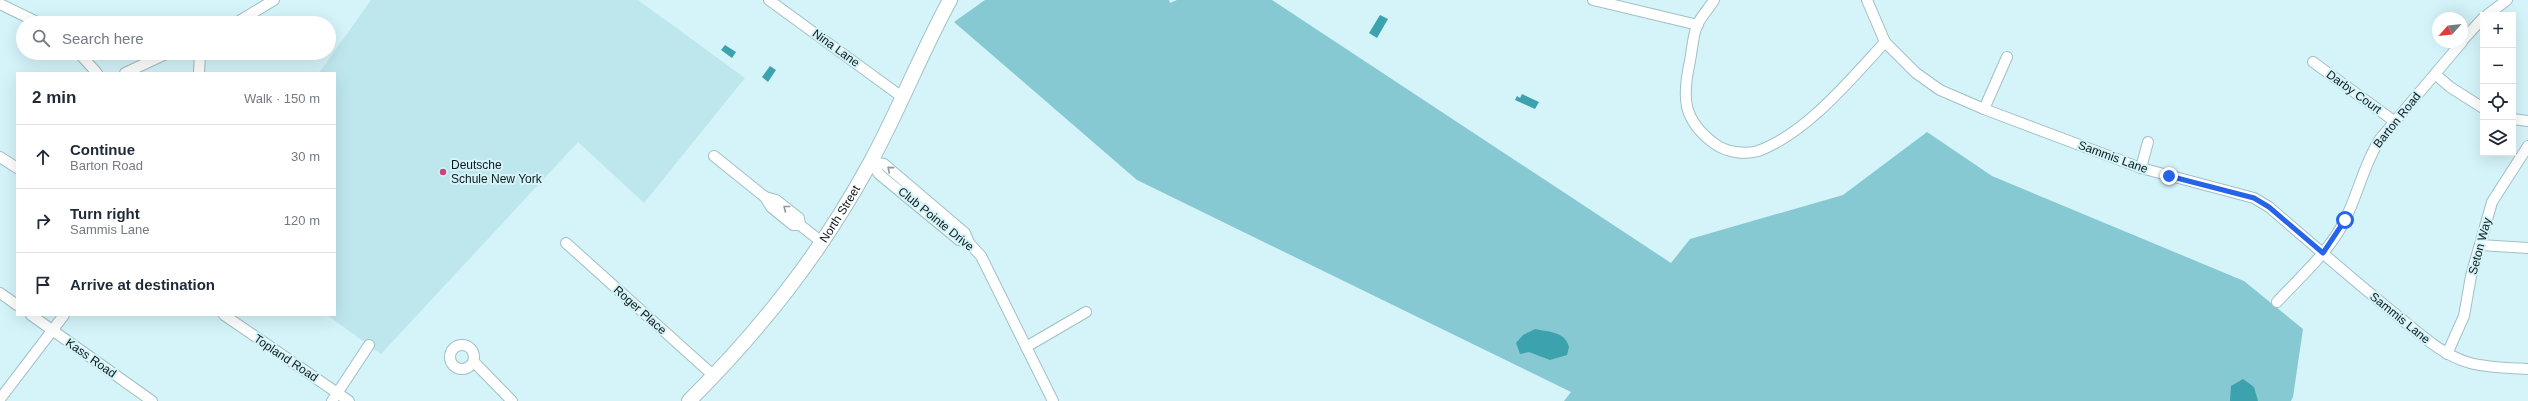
<!DOCTYPE html>
<meta charset="utf-8">
<style>
:root{--surface:#fff;--page:#f2f2f3;--text:#1f2937;--muted:#747a83;--line:#e0e1e3}
body{margin:0;font-family:Helvetica,sans-serif;background:var(--page);color:var(--text)}
.controls{position:absolute;right:12px;top:12px;display:grid;overflow:hidden;border-radius:0px;box-shadow:0 4px 16px #0002}
.controls button{width:36px;height:36px;display:grid;place-items:center;padding:0;border:0;border-bottom:1px solid var(--line);background:var(--surface);color:var(--text);font:20px sans-serif}
.compass{position:absolute;left:2432px;top:12px;width:36px;height:36px;border-radius:50%;background:var(--surface);box-shadow:0 4px 16px #0002;rotate:243deg}
.stop{position:absolute;width:12px;height:12px;margin:-9px;border:3px solid #2563eb;border-radius:50%;background:#fff}
.stop.end{background:#2563eb;border-color:#fff;box-shadow:0 1px 4px #0008}
.list{margin:0;padding:0;list-style:none}
h2{display:flex;justify-content:space-between;align-items:center;height:52px;margin:0;padding:0 16px;font-size:17px}
h2 small{font-size:13px;font-weight:400;color:var(--muted)}
.list li{display:grid;grid-template-columns:26px 1fr auto;gap:12px;align-items:center;box-sizing:border-box;height:64px;padding:0 16px;border-top:1px solid var(--line)}
.list b{display:block;font-size:15px;white-space:nowrap}
.list p{margin:0;font-size:13px;white-space:nowrap;color:var(--muted)}
.list em{font-size:13px;font-style:normal;color:var(--muted)}
.icon{flex:none;width:22px;height:22px;fill:none;stroke:currentColor;stroke-width:2;stroke-linecap:round;stroke-linejoin:round}
.map{position:relative;flex:none;width:2528px;height:401px;overflow:hidden}
.search{position:absolute;background:var(--surface);box-shadow:0 4px 16px #0002;left:16px;top:16px;width:320px;height:44px;display:flex;align-items:center;gap:10px;box-sizing:border-box;padding:0 14px;border-radius:22px;color:var(--muted);font-size:15px}
.panel{position:absolute;background:var(--surface);box-shadow:0 4px 16px #0002;left:16px;top:72px;width:320px;height:244px;border-radius:0px}
.map>svg:first-child{display:block}
</style>
<div class="map">
<svg width="2528" height="401" viewBox="0 0 2528 401">
<rect width="100%" height="100%" fill="#d4f4f9"/>
<!-- built -->
<polygon fill="#bee7ed" points="371,0 638,0 745,78 644,203 578,142 381,354 327,315 335,315 335,73 319,73"/>
<!-- green -->
<polygon fill="#87c9d2" points="985,0 1169,0 1170,3 1177,0 1272,0 1671,263 1690,239 1843,195 1927,132 1992,176 2244,281 2303,329 2293,397 2291,401 1564,401 1571,392 1137,180 954,22"/>
<!-- water -->
<g fill="#3ca2ae">
<polygon points="1380,15 1388,19 1377,38 1369,33"/>
<polygon points="725,45 736,52 732,58 721,50"/>
<polygon points="770,66 776,70 768,82 762,77"/>
<polygon points="1522,94 1539,102 1535,109 1515,100 1517,96 1520,98"/>
<path d="M1535,329C1548,332 1565,331 1569,347L1567,355L1550,360L1529,352L1520,354L1516,343L1523,335Z"/>
<polygon points="2243,379 2254,387 2258,401 2230,401 2231,386"/>
</g>
<g fill="none" stroke-linecap="round" stroke-linejoin="round">
<defs>
<g id="minor">
<polyline points="769,0 902,97"/>
<polyline points="1593,0 1698,25"/>
<path d="M1714,0C1709,8 1701,17 1697,25C1693,36 1692,50 1690,61C1682,97 1682,120 1715,144C1726,152 1744,155 1758,151C1806,134 1852,78 1885,42"/>
<path d="M1867,0L1885,42L1916,73L1940,90L1984,109L2141,168L2254,198L2269,207C2311,243 2352,279 2394,313C2418,332 2441,355 2470,363C2489,368 2509,368 2528,369"/>
<polyline points="0,4 39,23"/>
<polyline points="2487,15 2507,0"/>
<polyline points="236,23 274,0"/>
<polyline points="2462,41 2483,18"/>
<polyline points="79,53 97,73"/>
<polyline points="2313,62 2394,121"/>
<polyline points="125,73 168,53"/>
<polyline points="199,73 200,53"/>
<polyline points="2435,74 2450,87 2483,108"/>
<polyline points="1984,109 2007,57"/>
<polyline points="2513,119 2528,121"/>
<polyline points="714,156 765,197 771,207 793,225 800,225 823,243"/>
<polyline points="0,157 17,168"/>
<polyline points="871,162 879,174 959,240 969,243 981,256 1053,401"/>
<polyline points="871,162 884,164 965,233 969,243"/>
<polyline points="2141,168 2148,142"/>
<polyline points="765,197 776,200 799,218 800,225"/>
<polyline points="566,243 714,376"/>
<polyline points="2480,245 2528,248"/>
<polyline points="0,293 17,305"/>
<path d="M2277,302C2301,276 2329,252 2345,220C2358,194 2364,164 2380,139L2462,42"/>
<polyline points="31,315 152,401"/>
<polyline points="224,315 349,401"/>
<circle cx="462" cy="357" r="12"/>
<polyline points="1026,347 1086,312"/>
<polyline points="2447,354 2464,316 2471,276 2492,202 2528,146"/>
<polyline points="474,362 512,401"/>
<polyline points="0,399 64,315"/>
<polyline points="332,401 369,345"/>
</g>
<g id="secondary">
<path id="s1" d="M689,401C762,328 821,253 870,163C899,110 921,53 950,0"/>
</g>
</defs>
<!-- minor casing -->
<use href="#minor" stroke="#a1c0c4" stroke-width="12"/>
<!-- secondary casing -->
<use href="#secondary" stroke="#a1c0c4" stroke-width="16"/>
<!-- minor -->
<use href="#minor" stroke="#fff" stroke-width="10"/>
<!-- secondary -->
<use href="#secondary" stroke="#fff" stroke-width="14"/>
</g>
<!-- one-way arrows -->
<defs><path id="oneway-chevron" d="M-2-3.5L2.5 0L-2 3.5" fill="none" stroke-width="1.6" stroke-linecap="round" stroke-linejoin="round"/></defs>
<g stroke="#929898">
<use href="#oneway-chevron" transform="translate(890 169) rotate(-140)"/>
<use href="#oneway-chevron" transform="translate(786 208) rotate(-142)"/>
</g>
<g fill="none" stroke-linecap="round" stroke-linejoin="round">
<!-- route -->
<polyline stroke="#2563eb" stroke-width="5" points="2169,176 2254,198 2269,207 2323,253 2345,220"/>
</g>
<!-- markers -->
<circle fill="#cd437d" stroke="#d4f4f9" stroke-width="1.5" cx="443" cy="172" r="4"/>
<g text-anchor="middle" dominant-baseline="central" stroke-width="4" stroke-linejoin="round" paint-order="stroke">
<!-- street labels -->
<g font-size="12" fill="#0d191b" stroke="#d4f4f9">
<text transform="translate(836 48) rotate(36)">Nina Lane</text>
<text transform="translate(2354 92) rotate(36)">Darby Court</text>
<text transform="translate(2397 120) rotate(-51)">Barton Road</text>
<text transform="translate(2113 157) rotate(20)">Sammis Lane</text>
<text stroke="none"><textPath href="#s1" startOffset="241">North Street</textPath></text>
<text transform="translate(936 219) rotate(39)">Club Pointe Drive</text>
<text transform="translate(2480 246) rotate(-75)">Seton Way</text>
<text transform="translate(640 310) rotate(42)">Roger Place</text>
<text transform="translate(2400 318) rotate(39)">Sammis Lane</text>
<text transform="translate(91 358) rotate(35)">Kass Road</text>
<text transform="translate(286 358) rotate(34)">Topland Road</text>
</g>
<!-- poi labels -->
<g font-size="12" fill="#0d191b" stroke="#d4f4f9" text-anchor="start">
<text x="451" y="165">Deutsche<tspan x="451" dy="14">Schule New York</tspan></text>
</g>
</g>
</svg>
<div class="controls">
<button>+</button>
<button>−</button>
<button><svg class="icon" aria-label="locate" viewBox="0 0 24 24"><circle cx="12" cy="12" r="6"/><path d="M12 2v4M12 18v4M2 12h4M18 12h4"/></svg></button>
<button><svg class="icon" aria-label="layers" viewBox="0 0 24 24"><path d="M12 4l9 5-9 5-9-5zM3 14l9 5 9-5"/></svg></button>
</div>
<svg class="compass" viewBox="-18 -18 36 36"><path d="M0-13l5 13h-10z" fill="#e53935"/><path d="M0 13l5-13h-10z" fill="#747a83"/></svg>
<div class="stop" style="left:2345px;top:220px"></div>
<div class="stop end" style="left:2169px;top:176px"></div>
<div class="search"><svg class="icon" aria-label="search" viewBox="0 0 24 24"><circle cx="10" cy="10" r="6"/><path d="M15 15l6 6"/></svg>Search here</div>
<section class="panel">
<h2>2 min<small>Walk · 150 m</small></h2>
<ul class="list">
<li><svg class="icon" aria-label="ahead" viewBox="0 0 24 24"><path d="M12 20V5M6 11l6-6 6 6"/></svg><div><b>Continue</b><p>Barton Road</p></div><em>30 m</em></li>
<li><svg class="icon" aria-label="right" viewBox="0 0 24 24"><path d="M7 20v-9h11M14 6l5 5-5 5"/></svg><div><b>Turn right</b><p>Sammis Lane</p></div><em>120 m</em></li>
<li><svg class="icon" aria-label="arrive" viewBox="0 0 24 24"><path d="M6 21V4h12l-3 4 3 4H6"/></svg><div><b>Arrive at destination</b></div></li>
</ul>
</section>
</div>
